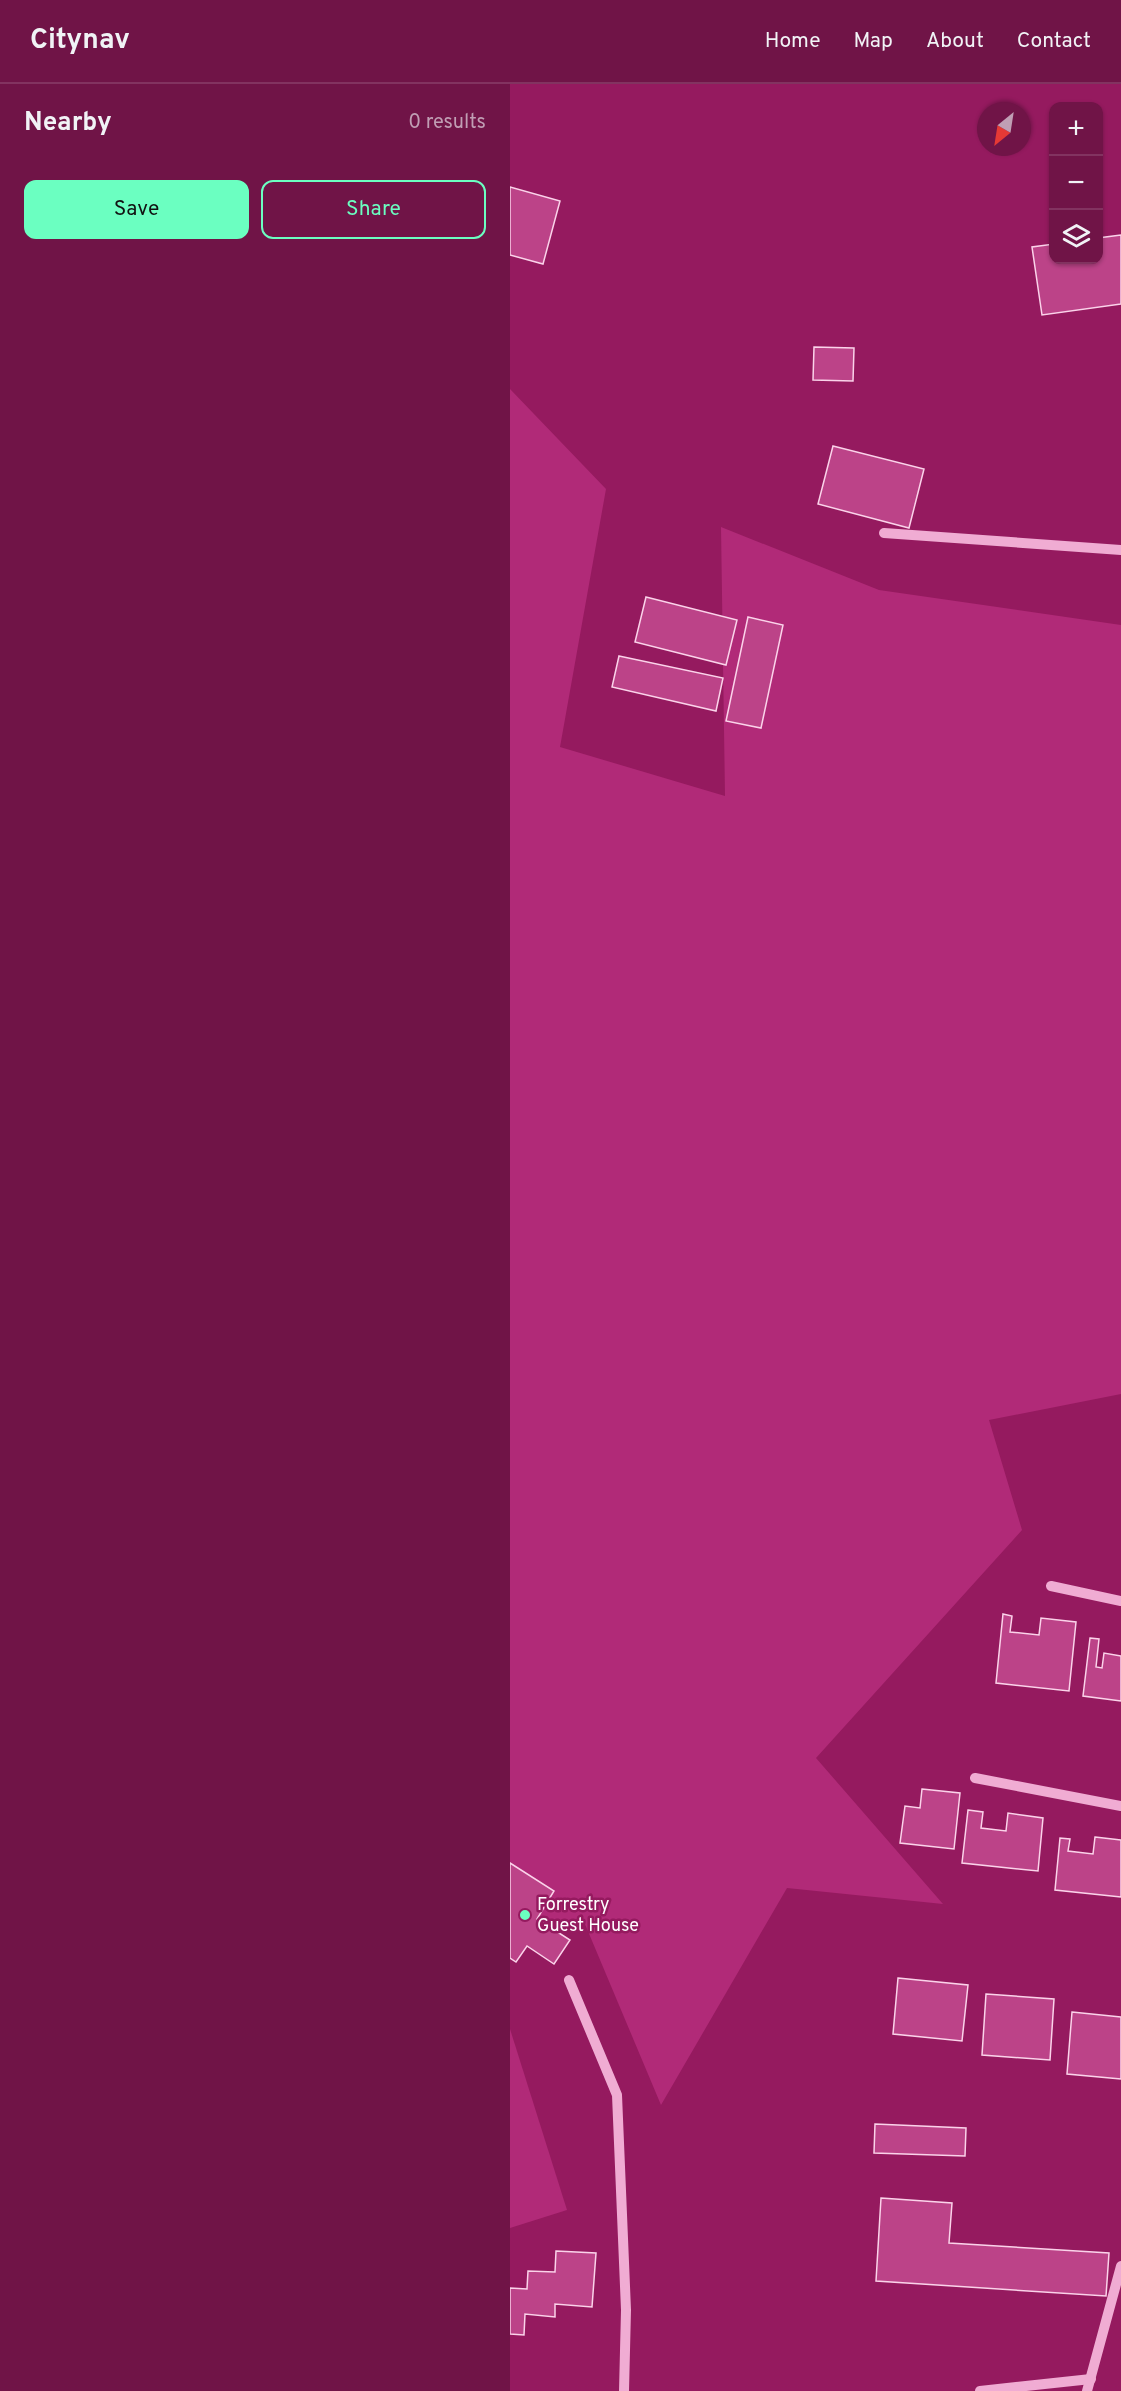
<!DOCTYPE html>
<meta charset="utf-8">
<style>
:root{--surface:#701447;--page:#751d4e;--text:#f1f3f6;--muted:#c09eb4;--line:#823360;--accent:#6bffc1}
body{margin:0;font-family:Overpass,sans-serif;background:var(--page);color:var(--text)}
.controls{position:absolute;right:18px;top:18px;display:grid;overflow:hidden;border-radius:12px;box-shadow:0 2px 4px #0004}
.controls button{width:54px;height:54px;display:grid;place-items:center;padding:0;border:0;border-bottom:2px solid var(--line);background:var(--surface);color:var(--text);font:30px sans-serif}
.compass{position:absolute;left:467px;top:18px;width:54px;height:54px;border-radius:50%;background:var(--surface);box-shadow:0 2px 4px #0004;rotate:210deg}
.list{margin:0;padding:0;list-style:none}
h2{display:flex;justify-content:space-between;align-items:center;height:78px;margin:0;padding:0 24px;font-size:26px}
h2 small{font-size:20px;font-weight:400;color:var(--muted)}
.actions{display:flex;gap:12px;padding:18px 24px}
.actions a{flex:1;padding:14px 0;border:2px solid var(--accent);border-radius:12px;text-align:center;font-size:21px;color:var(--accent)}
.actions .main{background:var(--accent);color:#111}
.icon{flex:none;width:33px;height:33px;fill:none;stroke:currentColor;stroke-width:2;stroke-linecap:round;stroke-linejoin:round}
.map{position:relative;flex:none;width:611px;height:2307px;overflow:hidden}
header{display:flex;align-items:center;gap:36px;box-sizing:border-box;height:84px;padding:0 30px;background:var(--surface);border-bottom:2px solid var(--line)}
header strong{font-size:28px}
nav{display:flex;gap:33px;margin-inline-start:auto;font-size:21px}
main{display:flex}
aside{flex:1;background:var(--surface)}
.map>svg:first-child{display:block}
</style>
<header>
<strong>Citynav</strong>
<nav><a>Home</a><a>Map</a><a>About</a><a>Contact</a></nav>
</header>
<main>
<aside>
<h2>Nearby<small>0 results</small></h2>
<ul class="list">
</ul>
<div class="actions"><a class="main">Save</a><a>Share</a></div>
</aside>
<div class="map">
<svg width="611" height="2307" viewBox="0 0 611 2307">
<rect width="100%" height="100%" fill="#951a5f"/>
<!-- green -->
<g fill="#b12a78">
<polygon points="0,305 96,405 50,663 215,712 211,443 369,506 611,541 611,1310 479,1336 512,1446 306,1674 433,1820 277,1804 151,2021 72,1833 0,1860"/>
<polygon points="0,1945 57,2126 0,2144"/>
</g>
<!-- building -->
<g fill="#bc4388" stroke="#fbd3ea" stroke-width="1.5">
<polygon points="0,103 50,117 33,180 0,171"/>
<polygon points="611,151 611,220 532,231 522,163 544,160 544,176 588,176 588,154"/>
<polygon points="304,263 344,264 343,297 303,296"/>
<polygon points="323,362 414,385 399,444 308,420"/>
<polygon points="136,513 227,536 216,581 125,558"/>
<polygon points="238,533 273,541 251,644 216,637"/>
<polygon points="109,572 213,594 206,627 102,603"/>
<polygon points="493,1530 502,1532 500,1548 529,1551 531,1534 566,1538 559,1607 486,1599"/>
<polygon points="580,1554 589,1555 586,1583 592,1584 594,1569 611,1572 611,1617 573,1612"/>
<polygon points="412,1705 450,1709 444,1765 390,1759 395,1722 410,1724"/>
<polygon points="458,1726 473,1728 471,1744 496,1747 498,1729 533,1734 528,1787 452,1779"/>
<polygon points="585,1753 611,1756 611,1813 545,1806 550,1754 560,1755 558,1767 583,1770"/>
<polygon points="0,1779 44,1807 27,1835 60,1856 44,1880 17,1862 6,1878 0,1874"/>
<polygon points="388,1894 458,1901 452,1957 383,1950"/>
<polygon points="476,1910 544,1915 540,1976 472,1971"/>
<polygon points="562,1928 611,1933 611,1995 557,1990"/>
<polygon points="365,2040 456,2044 455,2072 364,2069"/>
<polygon points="371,2114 442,2119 439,2159 599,2169 596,2212 366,2197"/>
<polygon points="46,2167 86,2169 82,2223 45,2220 45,2233 15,2230 14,2251 0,2250 0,2204 17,2205 18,2187 45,2188"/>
</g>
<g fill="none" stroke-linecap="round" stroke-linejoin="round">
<!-- minor -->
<g stroke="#f0acd3" stroke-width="10">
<polyline points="374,449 611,466"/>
<polyline points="541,1502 611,1517"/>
<polyline points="465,1694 611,1722"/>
<polyline points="59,1896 107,2011 116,2226 114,2307"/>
<polyline points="470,2307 581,2295"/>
<polyline points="577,2307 611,2182"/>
</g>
</g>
<!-- markers -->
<circle fill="#6bffc1" stroke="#951a5f" stroke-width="2" cx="15" cy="1831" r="6"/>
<g text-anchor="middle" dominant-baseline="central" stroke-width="5" stroke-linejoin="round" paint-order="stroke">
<!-- poi labels -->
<g font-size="18" fill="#fff" stroke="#951a5f" text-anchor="start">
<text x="27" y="1821">Forrestry<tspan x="27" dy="21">Guest House</tspan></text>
</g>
</g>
</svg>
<div class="controls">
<button>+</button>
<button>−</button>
<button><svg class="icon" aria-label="layers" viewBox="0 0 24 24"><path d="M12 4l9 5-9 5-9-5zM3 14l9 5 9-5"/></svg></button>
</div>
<svg class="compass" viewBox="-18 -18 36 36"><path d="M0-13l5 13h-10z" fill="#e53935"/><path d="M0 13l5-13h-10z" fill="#c09eb4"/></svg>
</div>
</main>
